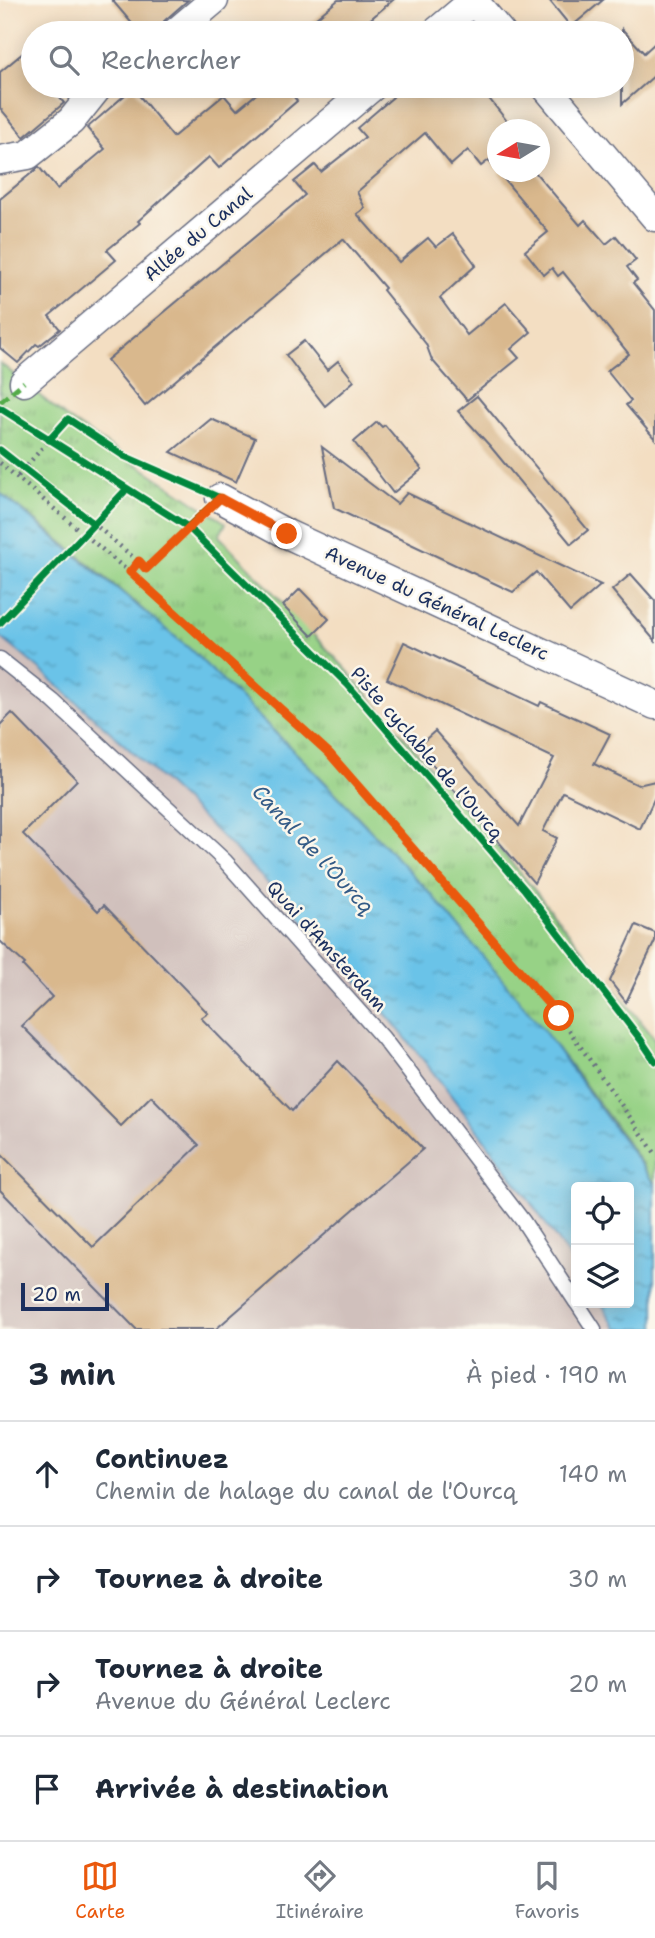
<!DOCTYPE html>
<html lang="fr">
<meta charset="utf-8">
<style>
:root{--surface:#fff;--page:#f6f6f7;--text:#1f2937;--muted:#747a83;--line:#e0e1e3;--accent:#ea580c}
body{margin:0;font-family:"Shantell Sans",sans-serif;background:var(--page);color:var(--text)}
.controls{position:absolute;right:21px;bottom:21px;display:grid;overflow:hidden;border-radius:7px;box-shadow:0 4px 18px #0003}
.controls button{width:63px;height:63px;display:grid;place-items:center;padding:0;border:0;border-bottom:2px solid var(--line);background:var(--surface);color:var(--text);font:35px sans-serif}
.compass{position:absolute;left:487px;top:119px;width:63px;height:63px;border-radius:50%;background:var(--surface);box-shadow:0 4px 18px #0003;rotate:259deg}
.scale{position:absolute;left:21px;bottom:18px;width:88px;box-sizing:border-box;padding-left:7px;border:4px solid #1b2f5e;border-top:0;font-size:19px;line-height:24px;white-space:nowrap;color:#1b2f5e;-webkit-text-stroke:5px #fbf7ec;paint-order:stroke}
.stop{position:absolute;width:21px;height:21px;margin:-16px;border:5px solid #ea580c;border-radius:50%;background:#fff}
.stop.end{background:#ea580c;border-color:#fff;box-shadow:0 2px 7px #0008}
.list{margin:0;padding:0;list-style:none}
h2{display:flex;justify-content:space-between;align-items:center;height:91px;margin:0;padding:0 28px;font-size:30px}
h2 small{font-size:23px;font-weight:400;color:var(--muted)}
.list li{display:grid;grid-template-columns:46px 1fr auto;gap:21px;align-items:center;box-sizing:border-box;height:105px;padding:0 28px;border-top:2px solid var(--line)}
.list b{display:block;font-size:26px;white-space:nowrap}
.list p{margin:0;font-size:23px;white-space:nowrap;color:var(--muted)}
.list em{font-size:23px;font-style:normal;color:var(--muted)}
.icon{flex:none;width:38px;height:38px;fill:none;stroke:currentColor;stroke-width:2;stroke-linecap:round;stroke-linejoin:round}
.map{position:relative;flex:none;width:655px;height:1329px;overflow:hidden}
.search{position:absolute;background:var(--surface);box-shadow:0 4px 18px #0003;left:21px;right:21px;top:21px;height:77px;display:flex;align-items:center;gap:18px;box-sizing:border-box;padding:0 24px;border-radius:38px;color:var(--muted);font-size:26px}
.sheet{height:511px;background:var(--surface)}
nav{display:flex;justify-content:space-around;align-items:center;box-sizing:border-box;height:98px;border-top:2px solid var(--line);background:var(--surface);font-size:19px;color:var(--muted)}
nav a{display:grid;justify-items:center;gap:4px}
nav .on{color:var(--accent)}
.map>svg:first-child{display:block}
</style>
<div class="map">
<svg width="655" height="1329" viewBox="0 0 655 1329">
<defs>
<pattern id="park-tufts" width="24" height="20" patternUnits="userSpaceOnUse" patternTransform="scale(1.75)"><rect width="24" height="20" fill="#97d286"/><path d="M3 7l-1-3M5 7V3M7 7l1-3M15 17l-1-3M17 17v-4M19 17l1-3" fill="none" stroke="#7aab71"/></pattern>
<pattern id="water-ripples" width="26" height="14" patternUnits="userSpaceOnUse" patternTransform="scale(1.75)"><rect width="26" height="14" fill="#6ac3e8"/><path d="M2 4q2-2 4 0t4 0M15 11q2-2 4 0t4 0" fill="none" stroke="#569fbf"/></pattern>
</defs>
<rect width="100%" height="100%" fill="#fbf7ec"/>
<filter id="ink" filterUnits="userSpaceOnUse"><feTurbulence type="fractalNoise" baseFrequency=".0143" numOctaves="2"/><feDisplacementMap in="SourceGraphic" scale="14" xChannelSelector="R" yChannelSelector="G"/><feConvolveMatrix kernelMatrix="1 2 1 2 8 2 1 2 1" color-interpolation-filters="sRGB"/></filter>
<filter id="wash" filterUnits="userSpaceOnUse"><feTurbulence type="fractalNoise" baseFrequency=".00686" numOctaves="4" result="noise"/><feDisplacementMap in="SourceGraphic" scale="28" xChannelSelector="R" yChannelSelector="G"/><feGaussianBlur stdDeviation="1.57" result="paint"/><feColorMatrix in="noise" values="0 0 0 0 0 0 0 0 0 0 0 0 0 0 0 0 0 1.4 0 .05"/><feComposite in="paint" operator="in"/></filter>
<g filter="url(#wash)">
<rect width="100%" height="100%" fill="#f3dec2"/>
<!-- industrial -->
<polygon fill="#d0c0bc" points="0,637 151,769 255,869 351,973 446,1090 530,1199 576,1267 576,1303 601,1303 617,1329 0,1329"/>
<!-- park -->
<path fill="url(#park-tufts)" stroke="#598072" stroke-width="2" d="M0,363L68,419L226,523L219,536L346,669L527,881L655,1039V1184C605,1107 548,1035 489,965C344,790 180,631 0,493Z"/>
<!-- water -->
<path fill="url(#water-ripples)" stroke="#4279a3" stroke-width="2" d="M0,493L190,649L310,767L432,895L539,1024L655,1184V1329H617L601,1303H629V1187H576V1267C506,1166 432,1066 351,973C276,887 193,807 108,730C72,699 38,666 0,637Z"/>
<g id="blocks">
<!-- building -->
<g fill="#d9b88d">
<polygon points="112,0 188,0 164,21 159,33 140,33"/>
<polygon points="338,0 393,0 354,33 298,33"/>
<polygon points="549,0 603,0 571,27"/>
<polygon points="622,29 644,53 655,43 655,75 622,104"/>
<polygon points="23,53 33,65 33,86 50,86 64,103 24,137 0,108 0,72"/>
<polygon points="266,86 285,86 297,101 219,168 209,157 138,221 140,223 107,250 116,260 49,316 60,329 39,346 36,344 18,363 0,348 0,199 39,167 57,189 105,149 87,128 133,88 173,137 224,95 237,110"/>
<polygon points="389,86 479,86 514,130 498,130 498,170 489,160 481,166 468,150 451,165 425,133 357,192 365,208 357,214 399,262 428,238 436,247 453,234 476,265 440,298 467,335 506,303 531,332 511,349 519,358 467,400 432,360 426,344 383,290 385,288 343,239 145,406 107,360 305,195 294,182 315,165 321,172 365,137 357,128 393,97 389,91"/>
<polygon points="498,172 535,172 580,225 585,220 606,244 616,236 636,260 627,267 637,280 633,283 655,310 655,439 626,405 631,401 607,371 629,354 563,272 558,276 552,268 544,275 525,251 548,232"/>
<polygon points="304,341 327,370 338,361 354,381 325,406 286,355"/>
<polygon points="477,396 588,530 571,544 490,446 458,411"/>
<polygon points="211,419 255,438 236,482 171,452"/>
<polygon points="377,422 382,427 385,425 422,469 393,493 354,442"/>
<polygon points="322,447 397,504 407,493 601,585 570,612 536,572 513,592 334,508"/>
<polygon points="631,574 655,601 655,641 612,590"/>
<polygon points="300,589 329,619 312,636 283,606"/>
<polygon points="404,642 539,706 541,702 610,734 594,764 638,785 655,781 655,797 640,829 563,792 543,831 557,838 534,883 417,747 435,731 519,826 554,758 387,679"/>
<polygon points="12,713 77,780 23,834 98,911 104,905 208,1013 201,1018 292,1111 338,1061 423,1149 216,1329 136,1329 0,1190 0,1153 93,1247 199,1145 151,1096 121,1126 22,1026 52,997 23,966 25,964 0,941 0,725"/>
<polygon points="636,925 655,933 655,941 626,1002 610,981"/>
</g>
</g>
</g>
<g filter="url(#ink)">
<use href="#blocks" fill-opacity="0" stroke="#676c81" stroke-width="2"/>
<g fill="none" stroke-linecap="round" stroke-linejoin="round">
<defs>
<g id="lane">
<polyline points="0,659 53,701 225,861 383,1038 523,1221 576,1302"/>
<polyline points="577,1303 594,1329"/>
</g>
<g id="street">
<polyline points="473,0 501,33"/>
<polyline points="175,33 214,0"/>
<polyline points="435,33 473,1"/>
<polyline points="545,86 655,217"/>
<polyline points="0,160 28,155 71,121 99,86"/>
<polyline points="24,382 373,86"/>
<polyline points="220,498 287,534 655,705"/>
</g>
</defs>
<!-- lane casing -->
<use href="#lane" stroke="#676c81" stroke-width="17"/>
<!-- street casing -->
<use href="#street" stroke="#676c81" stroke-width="31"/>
<!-- path -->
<g stroke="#676c81" stroke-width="4.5" stroke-dasharray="2 5" stroke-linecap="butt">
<polyline points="0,463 129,572 329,753 559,1016 655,1153"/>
<polyline points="18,476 49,440"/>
<polyline points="93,523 147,569 188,527"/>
<polyline points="129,572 139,561"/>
</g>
<!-- lane -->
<use href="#lane" stroke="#fff" stroke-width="14"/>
<!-- street -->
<use href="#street" stroke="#fff" stroke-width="28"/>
<!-- quiet -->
<polyline stroke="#52ab49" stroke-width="5" stroke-dasharray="10 5" stroke-linecap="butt" points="0,402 24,382"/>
<defs>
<g id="cycleway">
<polyline points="0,408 188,527 348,685 525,890 641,1040 655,1061"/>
<polyline points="49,440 68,419 124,456 220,498 188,527"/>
<polyline points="0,450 93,523"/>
<polyline points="0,623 124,492"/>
</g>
</defs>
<!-- cycleway casing -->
<use href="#cycleway" stroke="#fbf7ec" stroke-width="11"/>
<!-- cycleway -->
<use href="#cycleway" stroke="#00873e" stroke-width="7"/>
</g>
</g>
<g fill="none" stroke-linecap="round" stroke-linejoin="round" filter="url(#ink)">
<!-- route -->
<polyline stroke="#ea580c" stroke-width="9" points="287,534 220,498 146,569 139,561 130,572 329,753 559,1016"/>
</g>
<g text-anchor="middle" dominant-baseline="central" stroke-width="5" stroke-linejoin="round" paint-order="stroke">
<!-- street labels -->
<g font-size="19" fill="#1b2f5e" stroke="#fbf7ec">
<text transform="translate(198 234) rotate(-40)">Allée du Canal</text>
<text transform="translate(437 603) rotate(25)">Avenue du Général Leclerc</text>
<text transform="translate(427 753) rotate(49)">Piste cyclable de l'Ourcq</text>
<text transform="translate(327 946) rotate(48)">Quai d'Amsterdam</text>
</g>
<!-- water labels -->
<g font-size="21" font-style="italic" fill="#335b87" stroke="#fbf7ec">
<text transform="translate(313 849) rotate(47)">Canal de l'Ourcq</text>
</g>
</g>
</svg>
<div class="controls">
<button><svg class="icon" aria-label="locate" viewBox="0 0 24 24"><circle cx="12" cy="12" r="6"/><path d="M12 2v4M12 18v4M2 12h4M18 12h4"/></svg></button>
<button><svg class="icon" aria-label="layers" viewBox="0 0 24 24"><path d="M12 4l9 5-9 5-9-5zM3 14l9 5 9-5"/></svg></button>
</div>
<svg class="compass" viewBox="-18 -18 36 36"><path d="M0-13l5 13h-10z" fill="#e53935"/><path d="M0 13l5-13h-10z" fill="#747a83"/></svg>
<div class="scale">20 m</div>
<div class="stop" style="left:559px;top:1016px"></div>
<div class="stop end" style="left:287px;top:534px"></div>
<div class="search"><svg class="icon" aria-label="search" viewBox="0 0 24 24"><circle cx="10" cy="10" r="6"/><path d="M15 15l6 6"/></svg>Rechercher</div>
</div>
<section class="sheet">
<h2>3 min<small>À pied · 190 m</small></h2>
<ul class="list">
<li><svg class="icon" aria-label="ahead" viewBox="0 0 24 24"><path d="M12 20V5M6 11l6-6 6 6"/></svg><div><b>Continuez</b><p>Chemin de halage du canal de l'Ourcq</p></div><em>140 m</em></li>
<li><svg class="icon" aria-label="right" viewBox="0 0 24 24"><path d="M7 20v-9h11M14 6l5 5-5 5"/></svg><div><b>Tournez à droite</b></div><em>30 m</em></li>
<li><svg class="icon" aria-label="right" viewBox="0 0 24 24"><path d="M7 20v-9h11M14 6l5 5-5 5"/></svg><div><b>Tournez à droite</b><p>Avenue du Général Leclerc</p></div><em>20 m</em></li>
<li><svg class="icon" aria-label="arrive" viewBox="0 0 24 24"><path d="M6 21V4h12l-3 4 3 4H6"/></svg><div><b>Arrivée à destination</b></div></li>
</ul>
</section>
<nav>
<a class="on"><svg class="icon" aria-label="map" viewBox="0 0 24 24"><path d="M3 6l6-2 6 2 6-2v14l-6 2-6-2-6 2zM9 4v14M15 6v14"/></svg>Carte</a>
<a><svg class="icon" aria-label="directions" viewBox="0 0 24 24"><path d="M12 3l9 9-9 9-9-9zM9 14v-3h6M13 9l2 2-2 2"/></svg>Itinéraire</a>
<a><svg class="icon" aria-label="saved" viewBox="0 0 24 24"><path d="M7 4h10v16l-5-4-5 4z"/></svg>Favoris</a>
</nav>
